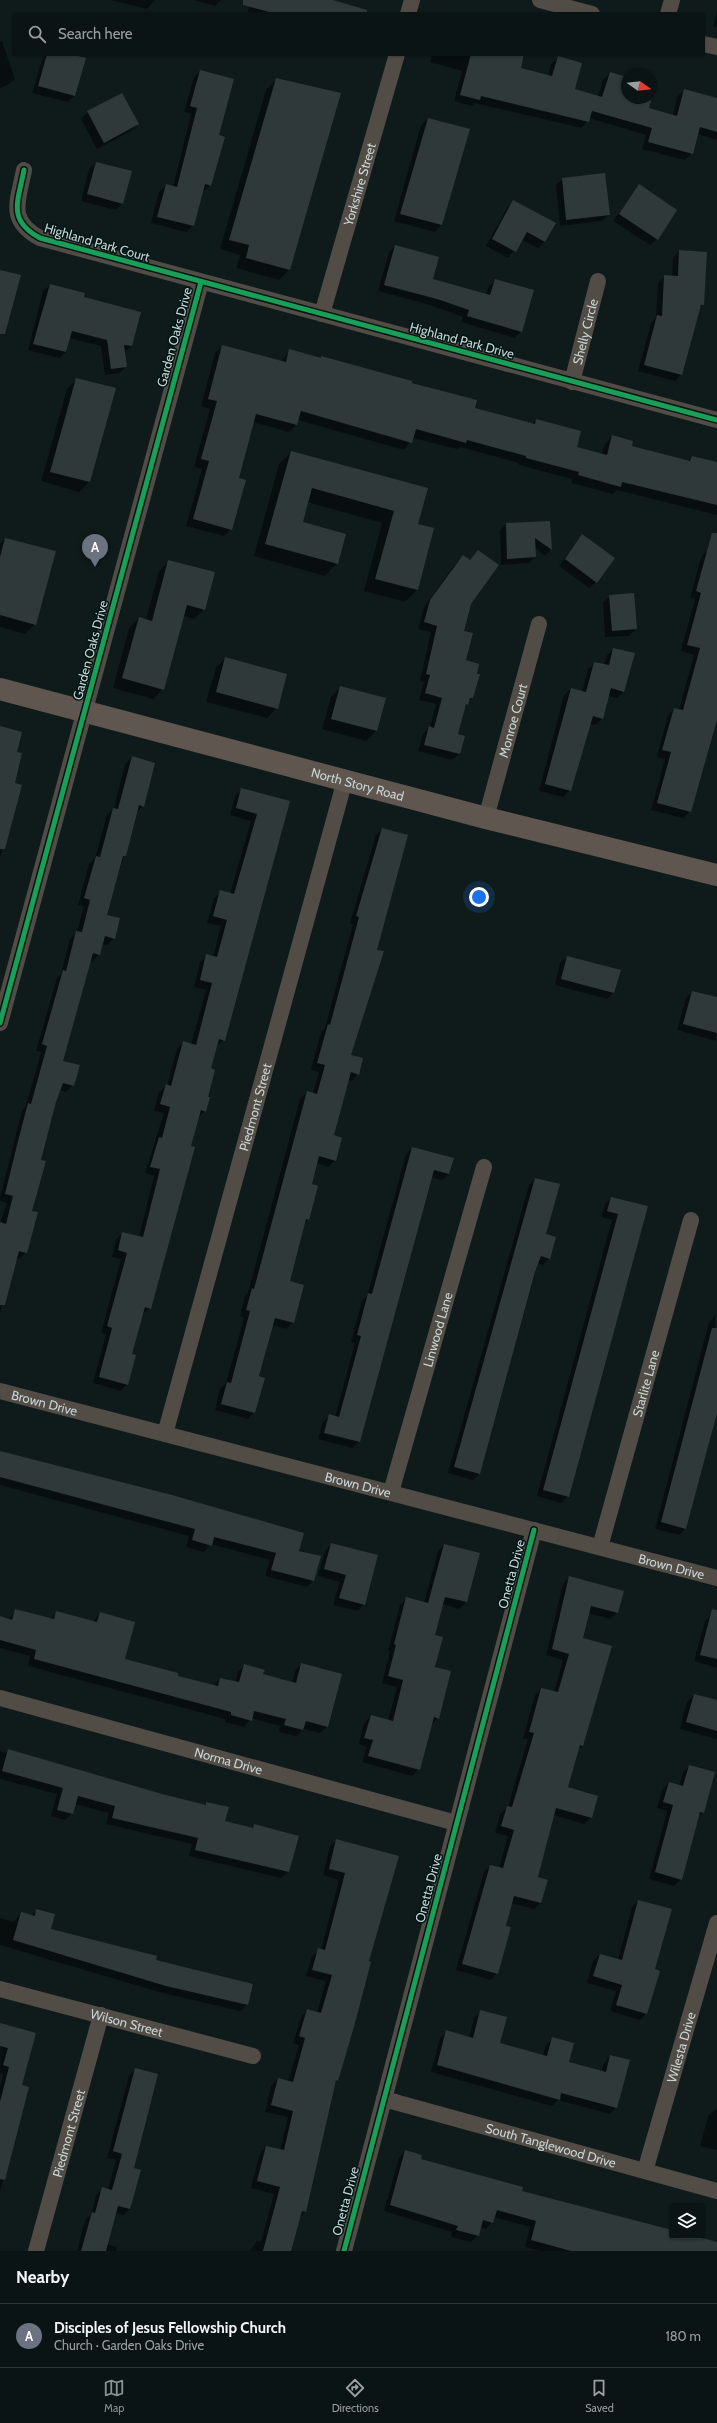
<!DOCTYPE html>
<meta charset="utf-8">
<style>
:root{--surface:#0b1414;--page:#141d1d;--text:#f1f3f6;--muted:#9a9ea0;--line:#2b3334;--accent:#879393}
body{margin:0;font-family:Cabin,sans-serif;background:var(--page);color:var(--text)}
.controls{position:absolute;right:12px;bottom:12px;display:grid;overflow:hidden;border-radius:4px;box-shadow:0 1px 3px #0004}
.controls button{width:36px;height:36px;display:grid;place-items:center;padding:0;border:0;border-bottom:1px solid var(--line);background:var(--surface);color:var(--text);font:20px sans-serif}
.compass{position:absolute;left:621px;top:68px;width:36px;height:36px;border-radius:50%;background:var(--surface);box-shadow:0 1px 3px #0004;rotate:105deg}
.you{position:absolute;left:479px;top:897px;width:14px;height:14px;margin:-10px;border:3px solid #fff;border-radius:50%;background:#1a73e8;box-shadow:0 0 0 6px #1a73e833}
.badge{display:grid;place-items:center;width:26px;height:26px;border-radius:50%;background:var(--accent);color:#fff;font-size:13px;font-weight:700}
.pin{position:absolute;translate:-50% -33px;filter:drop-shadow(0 1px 2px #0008)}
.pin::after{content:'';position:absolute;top:21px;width:14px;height:12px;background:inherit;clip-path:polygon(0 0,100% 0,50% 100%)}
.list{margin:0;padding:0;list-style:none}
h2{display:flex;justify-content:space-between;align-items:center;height:52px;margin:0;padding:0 16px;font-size:17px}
h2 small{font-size:13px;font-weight:400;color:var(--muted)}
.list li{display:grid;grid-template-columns:26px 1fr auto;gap:12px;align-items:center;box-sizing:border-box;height:64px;padding:0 16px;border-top:1px solid var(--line)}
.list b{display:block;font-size:15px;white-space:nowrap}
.list p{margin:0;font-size:13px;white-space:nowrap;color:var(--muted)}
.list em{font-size:13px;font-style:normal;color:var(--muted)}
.icon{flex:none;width:22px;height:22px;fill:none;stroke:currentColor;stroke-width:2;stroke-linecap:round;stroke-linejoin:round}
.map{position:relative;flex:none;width:717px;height:2251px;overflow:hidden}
.search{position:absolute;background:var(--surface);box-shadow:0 1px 3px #0004;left:12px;right:12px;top:12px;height:44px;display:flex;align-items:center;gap:10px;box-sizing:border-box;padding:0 14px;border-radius:4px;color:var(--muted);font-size:15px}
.sheet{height:116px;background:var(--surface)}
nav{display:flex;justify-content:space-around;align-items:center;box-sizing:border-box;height:56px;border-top:1px solid var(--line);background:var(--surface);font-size:11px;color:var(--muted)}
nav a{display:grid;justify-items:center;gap:2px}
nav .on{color:var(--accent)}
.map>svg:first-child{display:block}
</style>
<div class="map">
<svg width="717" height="2251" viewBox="0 0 717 2251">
<rect width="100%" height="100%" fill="#0f1b1b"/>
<!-- shadow -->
<g fill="#0007" fill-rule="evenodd">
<polygon points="110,0 155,0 147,9"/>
<polygon points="194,0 221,0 215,6"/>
<polygon points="251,0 330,0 368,11 367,14 247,14"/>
<polygon points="717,10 717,27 713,26"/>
<polygon points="2,41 15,79 8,85 0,88 0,42"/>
<polygon points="44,54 66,54 74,96 68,102 32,93"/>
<polygon points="432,54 523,54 519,68 548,76 551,64 558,58 574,90 598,97 603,80 610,73 627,78 627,98 650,98 647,109 673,115 677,97 684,90 717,99 717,140 697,134 692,153 685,160 642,149 646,135 589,118 582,128 475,103 472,106 454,101 462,71 430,62"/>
<polygon points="200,71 217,136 210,186 202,192 193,226 186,232 151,223 159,192 166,185 173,187 191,114 184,112 194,77"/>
<polygon points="276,80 340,94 289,270 279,280 236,268 240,255 220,249 266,90"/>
<polygon points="88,112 138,124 131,131 97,149 81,119"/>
<polygon points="428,119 469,130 441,225 435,232 394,221 421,125"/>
<polygon points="96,163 123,203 116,210 81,201 89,169"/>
<polygon points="563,179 609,215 602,221 560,226 556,185"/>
<polygon points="639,186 657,239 650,245 613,221"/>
<polygon points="513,202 554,223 544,242 538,248 522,240 508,258 486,246 507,208"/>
<polygon points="395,246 432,280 486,295 489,286 496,280 521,331 515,338 461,322 463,317 430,305 378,291 389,252"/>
<polygon points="679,251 703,305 699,308 681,374 675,381 638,371 651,323 656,318 658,283 665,276 672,277 673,258"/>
<polygon points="50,285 82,297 140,313 131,346 124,353 126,367 119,373 105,375 101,346 69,338 66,352 59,358 28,350 43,291"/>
<polygon points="223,346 281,361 290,351 320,359 322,357 476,401 474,409 532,424 536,420 576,448 602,455 605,444 612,436 631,446 688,461 692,457 717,472 717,515 617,490 613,494 571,483 572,479 519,465 519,463 460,447 457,449 413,438 404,450 298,420 296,425 289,432 253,422 237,479 231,529 224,536 186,526 202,469 194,467 210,409 201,406 215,353"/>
<polygon points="77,379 89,482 79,492 41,481 67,389"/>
<polygon points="291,452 426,489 417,525 417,590 405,602 364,591 382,523 307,502 302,523 337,563 325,576 254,556 279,464"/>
<polygon points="549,522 551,549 545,556 535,548 535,557 529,563 501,565 500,530 506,524"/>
<polygon points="582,536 596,582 589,588 559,566"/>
<polygon points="5,539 35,624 25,634 0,627 0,544"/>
<polygon points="708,550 717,553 717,713 690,812 683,818 651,810 665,759 657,757 668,715 674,709 679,710 694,655 681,651 695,599 690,598 701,557"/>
<polygon points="478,551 470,604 463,632 465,661 472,698 464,708 457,735 459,754 452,760 418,751 423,734 430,727 436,704 419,700 424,682 420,681 431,632 418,629 424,607 456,563 463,556 469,561"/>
<polygon points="169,561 204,609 194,619 183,616 163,689 153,699 113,688 129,628 139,618 146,620 159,571"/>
<polygon points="610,596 636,629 629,636 605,637 603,603"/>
<polygon points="614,649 624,692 617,698 608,696 602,719 595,725 590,724 570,790 563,797 539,791 564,695 571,689 582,692 588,669 595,663 604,665 607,655"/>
<polygon points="225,658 277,708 267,718 206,702 216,668"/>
<polygon points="341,687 376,731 366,741 322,729 331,697"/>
<polygon points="0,727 16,753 13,783 21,786 0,857"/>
<path d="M132,757L143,806L137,812L106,915L114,938L107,945L102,944L99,954L93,961L90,960L62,1061L73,1085L66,1092L60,1090L55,1102L40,1161L26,1252L19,1259L16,1258L0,1312V1223L7,1203L0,1201V1197L22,1111L26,1106L41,1052L36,1051L57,978L61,974L70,939L77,932L84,906L78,905L89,864L95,858L107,815L114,808L125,764ZM14,1251H23V1253Z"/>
<polygon points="242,789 289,802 224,1040 216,1046 210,1069 205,1111 198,1118 150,1308 142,1315 131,1354 127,1384 121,1391 93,1383 106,1334 101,1333 121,1259 112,1257 116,1239 123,1233 139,1237 154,1176 145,1173 164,1113 154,1111 159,1092 167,1086 177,1049 184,1042 191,1044 206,990 194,987 200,962 207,955 213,957 221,926 207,923 214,898 221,892 230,894 251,821 230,815 235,796"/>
<polygon points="383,829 349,1055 358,1074 352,1081 348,1080 333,1136 335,1160 329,1167 316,1163 311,1184 308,1220 304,1224 289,1282 293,1322 286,1329 272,1325 258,1377 254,1412 248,1419 215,1410 220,1389 226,1383 244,1318 240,1316 245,1296 248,1293 300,1099 307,1092 313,1094 319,1072 311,1070 321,1032 325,1028 353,924 350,923 376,835"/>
<polygon points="567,957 614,993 607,999 555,985 560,963"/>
<polygon points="692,992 717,998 716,1041 677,1030 686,998"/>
<polygon points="412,1148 449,1174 442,1180 431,1177 359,1442 352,1448 318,1439 323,1422 330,1416 335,1417 355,1343 351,1342 362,1301 367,1296 406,1154"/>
<polygon points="535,1179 549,1258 543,1265 538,1263 480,1473 473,1480 448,1473 529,1185"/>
<polygon points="612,1198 647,1207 568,1496 561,1503 537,1496 612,1220 601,1217 605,1204"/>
<polygon points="715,1316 717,1412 686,1529 679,1535 655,1529 709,1322"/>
<polygon points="0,1451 320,1557 313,1581 307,1587 265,1576 270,1560 211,1544 204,1552 186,1547 189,1536 0,1485"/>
<polygon points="331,1544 364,1604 358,1611 333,1605 340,1582 318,1576 325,1551"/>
<polygon points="445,1545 479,1554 466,1602 459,1609 442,1604 434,1636 438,1718 431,1725 419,1769 412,1776 362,1762 367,1747 359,1744 364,1723 371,1716 388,1721 397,1687 382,1683 390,1651 388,1651 400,1605 407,1598 424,1603 438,1551"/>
<polygon points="569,1577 617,1613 610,1619 588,1613 582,1639 611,1647 582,1746 578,1750 567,1788 597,1797 591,1818 584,1824 553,1815 536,1878 540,1903 534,1909 511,1903 497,1973 491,1980 456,1970 484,1872 491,1866 499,1868 508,1836 495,1833 500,1814 508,1807 528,1739 523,1738 535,1695 541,1689 554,1692 563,1660 546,1655 563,1584"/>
<polygon points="16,1610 50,1619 57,1612 93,1622 100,1613 124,1659 176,1677 213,1686 220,1679 235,1682 238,1672 245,1665 262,1675 292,1683 295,1671 301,1664 341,1675 327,1727 320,1733 303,1729 296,1736 279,1732 280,1726 251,1718 244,1727 225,1722 225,1719 28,1666 30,1656 0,1648 0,1617 8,1620"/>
<polygon points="711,1615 717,1616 717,1668 694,1661 705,1621"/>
<polygon points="694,1695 717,1701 717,1739 680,1729 687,1702"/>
<polygon points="8,1750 93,1777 204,1805 207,1803 224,1822 251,1829 255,1825 298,1837 288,1872 281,1878 189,1856 192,1844 106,1824 109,1813 75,1804 72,1813 65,1820 51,1816 57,1794 0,1779 0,1751 5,1753"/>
<polygon points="689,1766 703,1812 697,1818 681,1879 674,1886 649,1879 667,1811 657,1808 662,1790 669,1783 679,1786 683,1772"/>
<polygon points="337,1840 368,1962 337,2080 334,2083 305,2212 299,2218 290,2251 250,2251 257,2241 261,2242 274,2194 251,2188 260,2153 266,2147 280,2150 288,2117 265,2112 271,2086 278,2079 288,2082 299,2045 293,2043 301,2017 307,2010 317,2013 326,1981 306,1976 312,1956 321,1950 339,1880 323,1875 330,1846"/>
<polygon points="638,1901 654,1970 647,2013 640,2020 610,2011 616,1991 587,1983 593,1961 600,1955 618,1960 632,1907"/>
<polygon points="37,1910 50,1930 154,1960 252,1984 247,2005 240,2011 159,1992 0,1945 0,1918 14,1922 21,1913 31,1916"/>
<polygon points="481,2011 499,2044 543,2056 546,2045 552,2039 568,2063 601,2071 604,2063 610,2056 616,2107 610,2114 558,2100 552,2106 431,2072 440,2038 447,2032 469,2038 474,2018"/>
<polygon points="1,2024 21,2086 28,2088 0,2192 0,2086 3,2074 0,2073"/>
<polygon points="136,2069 130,2209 123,2215 115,2213 107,2244 117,2247 116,2251 77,2251 85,2220 91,2215 96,2195 103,2188 108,2190 116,2160 107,2158 129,2076"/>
<polygon points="714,2110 717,2110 717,2150 700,2146 708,2116"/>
<polygon points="405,2151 420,2160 521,2192 672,2232 672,2236 687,2236 717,2244 717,2251 540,2251 525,2247 530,2227 494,2217 492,2222 486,2229 480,2227 478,2236 471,2242 451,2237 452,2232 384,2211 399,2158"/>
</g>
<!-- building -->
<g fill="#2f3939">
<polygon points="243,0 333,0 367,10 367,14 277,14 243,5"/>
<polygon points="47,54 70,54 86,58 75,96 38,86"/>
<polygon points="471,54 524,54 521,68 552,76 558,56 582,63 575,89 602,97 610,72 627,77 627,98 651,98 651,84 655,85 649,108 677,116 684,89 717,98 717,132 700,127 693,154 648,142 652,128 592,111 589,122 481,96 480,100 460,95"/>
<polygon points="200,70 234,79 219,135 225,137 211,186 205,184 194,226 157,217 166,184 177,187 197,108 190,106"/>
<polygon points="276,78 341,93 290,270 246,258 249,245 229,240"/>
<polygon points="122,93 139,124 104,143 87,111"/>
<polygon points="428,118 470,129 442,225 400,214"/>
<polygon points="96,162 132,171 123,204 87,194"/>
<polygon points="605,173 610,215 566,220 562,178"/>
<polygon points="639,184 677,210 658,240 619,214"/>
<polygon points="513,200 556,223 545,242 527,232 516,252 492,239"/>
<polygon points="395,245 439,257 433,279 490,295 495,279 534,290 522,332 467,316 469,310 437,299 384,285"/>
<polygon points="679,250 707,252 704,305 701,305 682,375 644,365 657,315 662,316 664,275 678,276"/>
<polygon points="0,270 21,275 5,334 0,334"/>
<polygon points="50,284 85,293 84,297 141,312 132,346 124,345 127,367 111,369 107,340 72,331 66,352 33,344"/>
<polygon points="222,345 286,362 289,349 321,358 321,356 412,381 412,383 477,400 475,408 535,424 536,419 581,431 577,447 607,455 612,435 633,441 632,446 690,461 692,456 717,462 717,505 622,482 621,487 578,475 579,472 526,458 526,456 467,440 466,443 416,429 412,443 301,411 297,425 256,414 239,478 246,480 232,530 193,519 209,461 201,459 217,401 208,399"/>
<polygon points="76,378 116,388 90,482 50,472"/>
<polygon points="291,451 428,488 418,524 434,528 418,590 375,579 394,511 312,488 303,522 346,534 338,564 265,544"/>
<polygon points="550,521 552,550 535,538 536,557 507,559 506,523"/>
<polygon points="712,533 717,533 717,720 691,812 657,803 671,752 662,750 674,708 683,710 700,648 687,645 701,593 696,591"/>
<polygon points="582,534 615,558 597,583 565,559"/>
<polygon points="5,538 56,551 36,625 0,615 0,557"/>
<polygon points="478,550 499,565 471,604 464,631 473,633 466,660 479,664 477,674 480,674 473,698 470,698 468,705 466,704 458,734 465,736 460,754 424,745 429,726 434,728 442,698 425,693 430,675 426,674 437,626 424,622 430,600 463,555 470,560"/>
<polygon points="168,560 215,572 205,610 187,605 164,690 122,678 139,617 152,621"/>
<polygon points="634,593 637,629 612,631 609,595"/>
<polygon points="613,648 635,653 624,692 611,688 603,719 593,716 571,791 545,784 571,688 586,692 594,662 609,665"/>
<polygon points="225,657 287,674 278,709 216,692"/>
<polygon points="340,686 386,698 377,731 331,719"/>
<polygon points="0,726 22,732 17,752 22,753 15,783 22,785 5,849 0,849"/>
<polygon points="132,756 155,763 144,807 139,805 126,856 123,856 107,915 120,918 115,939 105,936 100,955 93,953 63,1061 80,1065 74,1086 63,1083 56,1102 41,1160 46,1161 32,1211 38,1212 27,1253 19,1251 5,1305 0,1305 0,1222 6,1224 13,1196 5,1194 17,1145 28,1103 31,1104 47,1046 42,1044 63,970 66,971 76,931 82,932 90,900 84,898 96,856 100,857 113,808 118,809"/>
<polygon points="241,788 290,801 225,1041 219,1039 211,1068 215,1070 208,1097 210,1097 206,1112 201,1110 191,1146 195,1147 151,1309 145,1307 132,1354 136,1355 128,1385 99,1377 112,1328 107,1326 127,1253 118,1250 122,1232 143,1237 160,1169 150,1167 159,1137 162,1138 170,1107 160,1104 166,1084 171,1086 183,1041 196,1045 212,983 200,980 206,954 217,957 227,920 213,916 220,890 234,894 257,814 236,808"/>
<polygon points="382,828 408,835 377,950 384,951 351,1055 363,1058 359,1075 351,1072 334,1135 342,1138 336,1161 319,1156 312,1184 318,1186 309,1220 306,1219 290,1281 304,1285 294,1323 275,1318 259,1376 265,1378 255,1413 221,1404 227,1382 231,1383 250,1311 246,1310 252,1288 254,1289 307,1091 317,1094 325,1065 317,1063 328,1024 330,1025 359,917 356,916"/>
<polygon points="567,956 621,970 614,993 561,979"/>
<polygon points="692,991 717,997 717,1033 683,1024"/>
<polygon points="412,1147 454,1158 449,1174 434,1170 360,1442 324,1433 329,1414 339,1417 361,1336 357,1335 368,1293 372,1294"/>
<polygon points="535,1178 560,1184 546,1234 556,1237 550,1259 541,1256 535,1272 480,1474 454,1467"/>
<polygon points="611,1197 648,1206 569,1497 543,1490 618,1214 607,1211"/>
<polygon points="712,1328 717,1328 717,1413 686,1529 661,1522"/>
<polygon points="0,1451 172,1495 304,1533 299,1551 321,1556 314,1581 271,1570 276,1553 214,1537 212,1546 192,1540 195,1529 0,1477"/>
<polygon points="331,1543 378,1555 365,1605 339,1598 346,1575 324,1569"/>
<polygon points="444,1544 480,1553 467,1602 445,1597 435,1635 443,1637 435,1667 451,1671 439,1719 434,1717 420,1770 368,1756 373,1740 364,1738 371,1715 393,1721 403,1680 388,1676 396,1645 394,1644 406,1597 428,1603"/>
<polygon points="569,1576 624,1591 618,1613 591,1606 583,1638 612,1646 583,1746 580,1745 568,1787 598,1796 592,1818 556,1808 538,1877 548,1880 541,1903 514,1896 506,1926 511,1927 498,1974 462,1964 490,1865 503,1868 514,1830 501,1826 507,1806 512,1807 534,1733 529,1732 541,1688 558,1692 569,1654 552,1649"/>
<polygon points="15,1609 54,1619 56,1611 97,1622 100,1612 135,1622 125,1659 178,1673 178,1676 218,1686 220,1678 239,1682 244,1664 265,1670 263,1674 296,1683 301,1663 342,1674 328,1727 306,1721 303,1730 284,1725 286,1719 254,1711 252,1721 231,1715 231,1712 34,1659 36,1650 0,1640 0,1616 12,1620"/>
<polygon points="712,1609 717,1610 717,1659 700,1655"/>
<polygon points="694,1694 717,1700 717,1731 686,1722"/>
<polygon points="8,1749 162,1794 206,1805 206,1802 229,1807 225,1821 253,1828 254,1824 299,1836 289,1872 195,1850 198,1838 112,1818 115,1806 78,1796 73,1814 57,1810 63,1788 2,1771"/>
<polygon points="689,1765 715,1772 704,1813 700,1812 682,1880 655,1872 673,1805 663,1802 669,1782 683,1786"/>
<polygon points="336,1839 399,1856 369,1961 371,1962 355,2023 338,2081 336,2080 306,2212 302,2211 291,2251 263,2251 280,2187 257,2181 266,2146 284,2150 293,2111 271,2105 278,2078 293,2082 305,2038 299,2036 307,2009 321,2013 332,1975 312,1970 318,1948 325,1950 345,1873 329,1869"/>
<polygon points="638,1900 672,1909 655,1969 660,1971 647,2014 616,2005 622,1985 593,1976 600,1954 622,1960"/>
<polygon points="36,1909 55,1914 51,1929 157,1956 156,1960 253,1984 248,2005 166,1986 13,1940 21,1912 35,1916"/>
<polygon points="480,2010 507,2017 500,2043 547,2056 552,2037 574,2043 569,2062 606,2072 610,2055 630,2060 617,2108 561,2093 560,2100 437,2065 446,2030 473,2038"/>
<polygon points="0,2023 36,2033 22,2085 29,2087 5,2180 0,2179 0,2102 9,2067 3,2065 8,2048 0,2046"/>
<polygon points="135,2068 158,2074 134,2168 141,2170 130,2209 118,2206 106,2251 81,2251 92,2212 95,2213 102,2187 112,2190 122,2154 113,2151"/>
<polygon points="405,2150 422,2155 421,2159 523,2187 522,2191 672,2230 672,2236 695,2236 717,2242 717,2251 571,2251 531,2240 536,2221 497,2210 493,2223 483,2220 479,2236 456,2230 458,2226 390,2205"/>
</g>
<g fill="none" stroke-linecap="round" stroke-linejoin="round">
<!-- street -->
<g stroke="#524c46" stroke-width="16">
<polyline points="540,0 592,14"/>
<polyline points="408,14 412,0"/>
<polyline points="668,14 672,0"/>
<polyline points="703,44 717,47"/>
<path d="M24,170C18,202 7,220 40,238L717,420"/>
<path id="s1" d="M322,314L397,54"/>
<path id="s2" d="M572,382L598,281"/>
<path id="s3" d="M486,818L539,624"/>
<polyline points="0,1023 201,282"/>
<path id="s4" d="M0,1391L717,1578"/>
<path id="s5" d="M165,1434L345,780"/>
<path id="s6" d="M391,1492L484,1167"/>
<path id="s7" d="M600,1547L691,1220"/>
<path id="s8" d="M0,1698L456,1823"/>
<path id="s9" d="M0,1989L253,2056"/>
<path id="s10" d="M384,2099L717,2191"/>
<path id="s11" d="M645,2171L717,1923"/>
<path id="s12" d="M36,2251L101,2015"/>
<polyline points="344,2251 534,1530"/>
</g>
<!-- secondary -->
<path stroke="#5f564f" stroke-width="22" id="s13" d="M0,689L486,818L717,875"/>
<defs>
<g id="cycleway">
<path d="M24,170C18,202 7,220 40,238L717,420"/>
<polyline points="0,1023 201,282"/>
<polyline points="344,2251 534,1530"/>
</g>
</defs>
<!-- cycleway casing -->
<use href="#cycleway" stroke="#021616" stroke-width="8"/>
<!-- cycleway -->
<use href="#cycleway" stroke="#1a9f57" stroke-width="5"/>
</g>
<g text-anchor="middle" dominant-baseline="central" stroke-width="3" stroke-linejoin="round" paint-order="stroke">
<!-- street labels -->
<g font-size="13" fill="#c8d4d4" stroke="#021616">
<text stroke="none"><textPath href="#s1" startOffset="135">Yorkshire Street</textPath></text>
<text transform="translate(97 242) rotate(16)">Highland Park Court</text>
<text stroke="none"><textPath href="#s2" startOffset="52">Shelly Circle</textPath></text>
<text transform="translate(174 337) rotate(-75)">Garden Oaks Drive</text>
<text transform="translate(462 340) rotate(15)">Highland Park Drive</text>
<text transform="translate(90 650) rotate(-75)">Garden Oaks Drive</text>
<text stroke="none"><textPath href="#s3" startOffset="101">Monroe Court</textPath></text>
<text stroke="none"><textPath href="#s13" startOffset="370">North Story Road</textPath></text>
<text stroke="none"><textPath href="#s5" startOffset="339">Piedmont Street</textPath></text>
<text stroke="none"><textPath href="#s6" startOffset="169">Linwood Lane</textPath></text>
<text stroke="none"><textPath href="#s7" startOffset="170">Starlite Lane</textPath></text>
<text stroke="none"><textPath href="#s4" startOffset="46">Brown Drive</textPath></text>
<text stroke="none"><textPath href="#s4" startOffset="370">Brown Drive</textPath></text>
<text stroke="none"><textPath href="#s4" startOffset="694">Brown Drive</textPath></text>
<text transform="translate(511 1574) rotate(-75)">Onetta Drive</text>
<text stroke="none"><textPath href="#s8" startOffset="237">Norma Drive</textPath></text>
<text transform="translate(428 1888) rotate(-75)">Onetta Drive</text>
<text stroke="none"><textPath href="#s9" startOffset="131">Wilson Street</textPath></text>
<text stroke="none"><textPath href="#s11" startOffset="129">Wilesta Drive</textPath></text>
<text stroke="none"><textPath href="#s12" startOffset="122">Piedmont Street</textPath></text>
<text stroke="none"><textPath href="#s10" startOffset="173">South Tanglewood Drive</textPath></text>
<text transform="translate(345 2201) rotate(-75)">Onetta Drive</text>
</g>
</g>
</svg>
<div class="controls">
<button><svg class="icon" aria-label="layers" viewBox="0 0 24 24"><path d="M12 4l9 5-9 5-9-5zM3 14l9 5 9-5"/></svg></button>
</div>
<svg class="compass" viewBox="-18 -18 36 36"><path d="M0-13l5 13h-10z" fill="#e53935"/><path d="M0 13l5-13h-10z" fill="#9a9ea0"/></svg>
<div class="you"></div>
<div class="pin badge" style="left:95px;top:567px;background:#6b7280">A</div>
<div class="search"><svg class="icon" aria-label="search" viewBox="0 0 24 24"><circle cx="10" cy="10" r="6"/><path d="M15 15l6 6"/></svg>Search here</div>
</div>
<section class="sheet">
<h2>Nearby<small></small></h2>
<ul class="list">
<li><span class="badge" style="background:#6b7280">A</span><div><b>Disciples of Jesus Fellowship Church</b><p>Church · Garden Oaks Drive</p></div><em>180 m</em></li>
</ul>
</section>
<nav>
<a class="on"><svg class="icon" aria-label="map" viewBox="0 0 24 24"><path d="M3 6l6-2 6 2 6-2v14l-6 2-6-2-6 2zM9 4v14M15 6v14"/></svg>Map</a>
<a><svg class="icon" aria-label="directions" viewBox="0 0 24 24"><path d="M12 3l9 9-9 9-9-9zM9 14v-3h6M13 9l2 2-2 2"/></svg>Directions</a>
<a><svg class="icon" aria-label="saved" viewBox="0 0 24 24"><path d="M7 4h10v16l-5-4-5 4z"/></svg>Saved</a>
</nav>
